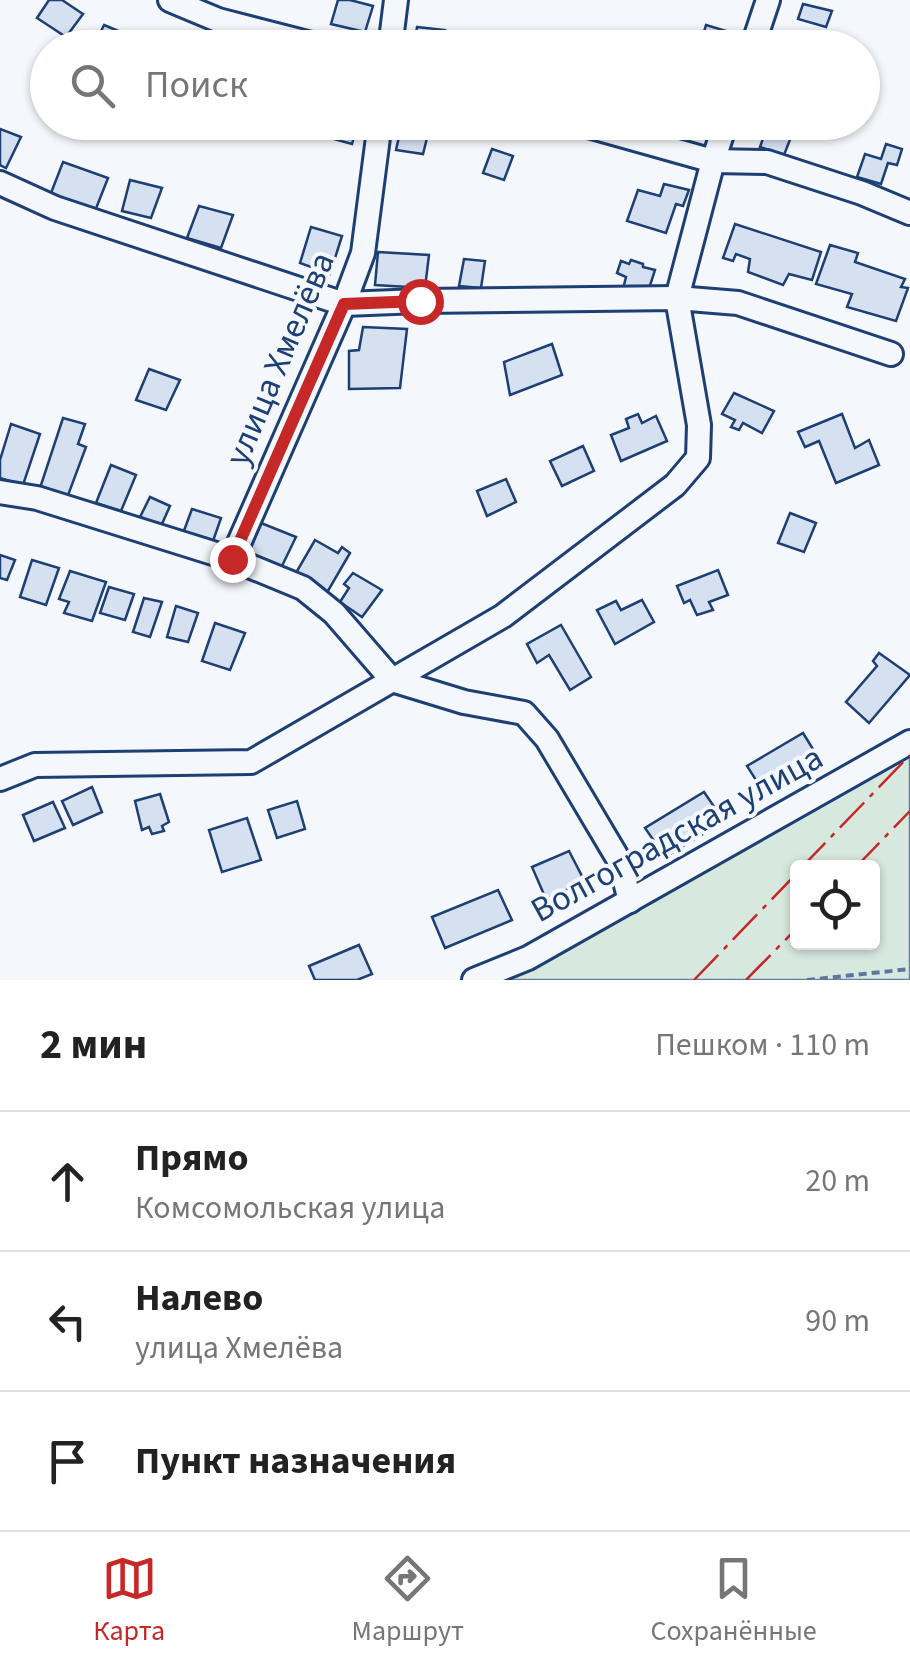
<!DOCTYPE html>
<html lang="ru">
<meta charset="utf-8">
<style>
:root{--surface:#fff;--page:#f2f2f2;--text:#222;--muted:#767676;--line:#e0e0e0;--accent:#c62828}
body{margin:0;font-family:"Source Sans 3",sans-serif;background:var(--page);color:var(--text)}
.controls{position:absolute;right:30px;bottom:30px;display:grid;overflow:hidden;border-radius:10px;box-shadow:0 2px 8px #0004}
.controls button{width:90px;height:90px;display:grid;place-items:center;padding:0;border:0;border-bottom:2px solid var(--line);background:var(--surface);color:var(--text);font:50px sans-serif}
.stop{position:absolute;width:30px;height:30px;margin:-22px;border:8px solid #c62828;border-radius:50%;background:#fff}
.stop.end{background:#c62828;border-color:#fff;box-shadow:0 2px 10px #0008}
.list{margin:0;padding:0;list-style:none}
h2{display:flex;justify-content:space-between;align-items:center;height:130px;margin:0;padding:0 40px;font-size:42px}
h2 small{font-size:32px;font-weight:400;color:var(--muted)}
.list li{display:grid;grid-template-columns:65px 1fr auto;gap:30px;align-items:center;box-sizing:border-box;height:140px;padding:0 40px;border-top:2px solid var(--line)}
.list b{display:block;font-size:38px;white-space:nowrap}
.list p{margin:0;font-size:32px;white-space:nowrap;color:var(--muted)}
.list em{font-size:32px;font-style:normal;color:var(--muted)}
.icon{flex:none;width:55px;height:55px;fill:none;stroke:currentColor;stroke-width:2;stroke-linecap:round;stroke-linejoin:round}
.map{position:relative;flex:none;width:910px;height:980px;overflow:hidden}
.search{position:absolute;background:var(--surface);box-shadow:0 2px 8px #0004;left:30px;right:30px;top:30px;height:110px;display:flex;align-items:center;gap:25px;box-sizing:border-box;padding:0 35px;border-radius:55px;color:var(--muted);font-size:38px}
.sheet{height:550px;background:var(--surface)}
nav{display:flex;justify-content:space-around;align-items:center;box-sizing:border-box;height:140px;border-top:2px solid var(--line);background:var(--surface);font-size:28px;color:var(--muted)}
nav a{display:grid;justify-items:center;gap:5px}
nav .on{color:var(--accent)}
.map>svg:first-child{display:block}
</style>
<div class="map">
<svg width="910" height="980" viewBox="0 0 910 980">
<rect width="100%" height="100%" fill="#f4f7fb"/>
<!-- green -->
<path fill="#d7e8df" stroke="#687fa3" stroke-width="2.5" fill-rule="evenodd" d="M910,754V980H500L583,938ZM798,868H872V942H798Z"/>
<!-- building -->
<g fill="#d5e0f0" stroke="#1d3f73" stroke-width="2.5">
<polygon points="49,0 62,0 83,14 66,37 37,18"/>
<polygon points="338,0 350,0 373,6 365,32 331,24"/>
<polygon points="803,4 832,11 826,27 798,19"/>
<polygon points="104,25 135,38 130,48 93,48"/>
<polygon points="706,25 733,33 729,48 699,48"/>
<polygon points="417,27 445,30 443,48 414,47"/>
<polygon points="323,122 358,122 352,144 319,135"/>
<polygon points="402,124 429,130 423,154 396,150"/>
<polygon points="0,129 21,137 6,168 0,165"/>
<polygon points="766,130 791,137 784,155 760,147"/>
<polygon points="886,144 902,149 897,165 888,163 881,184 857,177 865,154 881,159"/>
<polygon points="492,149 513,156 504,180 483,173"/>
<polygon points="63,162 108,178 95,211 51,193"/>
<polygon points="130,180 162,188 151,218 122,211"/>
<polygon points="664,184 689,190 683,206 676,204 666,233 627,221 638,190 660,196"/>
<polygon points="199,206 233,215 221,248 187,238"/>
<polygon points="735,224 821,252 812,280 789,274 783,285 748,272 750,259 736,254 733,261 723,258"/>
<polygon points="311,227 342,236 330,274 300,263"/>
<polygon points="830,245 858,253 855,262 905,279 901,287 908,288 896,321 847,307 852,294 816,284"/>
<polygon points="378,252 429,255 425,288 375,285"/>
<polygon points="464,259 485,261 481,288 459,286"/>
<polygon points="631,260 643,264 643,267 655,270 647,295 623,289 626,277 617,273 621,261 629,264"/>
<polygon points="363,327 407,329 400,388 349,389 349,351 359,350"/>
<polygon points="552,344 562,375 510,395 504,362"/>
<polygon points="149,369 180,380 166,410 136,400"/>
<polygon points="734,393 774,411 762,433 743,423 739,430 731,427 735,420 722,414"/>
<polygon points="638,414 642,423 656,416 667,441 621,461 611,435 629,428 626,419"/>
<polygon points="842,414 855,448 869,440 879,465 836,483 819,441 805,447 798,432"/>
<polygon points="63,418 85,424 78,444 86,447 67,498 40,488"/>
<polygon points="11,424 40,434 23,485 0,478 0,460"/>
<polygon points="583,446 594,471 562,486 550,461"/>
<polygon points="111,465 136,475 121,511 96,503"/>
<polygon points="506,479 516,502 487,516 477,491"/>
<polygon points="150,497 170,506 161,526 140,517"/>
<polygon points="192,509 221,518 212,544 182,536"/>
<polygon points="790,513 816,523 804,552 778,543"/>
<polygon points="261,523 296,537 281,568 248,554"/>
<polygon points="315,540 338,553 342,547 350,553 325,596 293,578"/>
<polygon points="0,555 15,560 7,580 0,578"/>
<polygon points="32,560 59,568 46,605 20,597"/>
<polygon points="718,570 728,595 709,602 713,610 697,615 690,600 684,603 677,586"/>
<polygon points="70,571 106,582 92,621 64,613 69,602 59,599"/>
<polygon points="353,573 382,590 362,617 340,602 349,588 344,584"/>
<polygon points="109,587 134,594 125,620 100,613"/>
<polygon points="144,598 162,602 150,637 133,632"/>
<polygon points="642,600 654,622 615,644 597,610 616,601 621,610"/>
<polygon points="176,606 198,613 188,642 167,637"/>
<polygon points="215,623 245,633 230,670 202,661"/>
<polygon points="561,625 591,677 570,690 549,655 537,663 527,644"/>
<polygon points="879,653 910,675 869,723 846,702 877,666 873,661"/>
<polygon points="803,733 821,762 765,794 747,766"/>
<polygon points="92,787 102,812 73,825 62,801"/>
<polygon points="704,792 724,821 665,857 645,828"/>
<polygon points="160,794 169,822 162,826 164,831 152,834 149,827 142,830 135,801"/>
<polygon points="297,801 305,829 277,838 268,810"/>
<polygon points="53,802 65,828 34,841 23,815"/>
<polygon points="247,818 261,860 222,872 209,830"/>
<polygon points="569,851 585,882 546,899 532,867"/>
<polygon points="498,890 512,920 445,948 432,917"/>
<polygon points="359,945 372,974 357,980 315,980 309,966"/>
</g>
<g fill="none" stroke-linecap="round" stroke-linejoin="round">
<defs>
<g id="minor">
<polyline points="170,0 218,20 327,48"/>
<polyline points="390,48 396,0"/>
<polyline points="752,48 768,0"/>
<polyline points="574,122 713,161 767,162 862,193 910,213"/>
<polyline points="0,183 55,208 344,304 420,301 677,298 738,303 891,354"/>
<polyline points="0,492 37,498 232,559 303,588 334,613 392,680 464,702 524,713 547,739 620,862 630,901"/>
<polyline points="232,559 344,304 363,253 380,122"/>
<polyline points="0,779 35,765 251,762 503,616 675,485 698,458 699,425 677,298 713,161 726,122"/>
<polyline points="474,980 528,958 910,742"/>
</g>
</defs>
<!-- minor casing -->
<use href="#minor" stroke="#1d3f73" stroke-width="28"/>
<!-- path -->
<polyline stroke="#5e769c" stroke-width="4" stroke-dasharray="8 5" stroke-linecap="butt" points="807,980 910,969"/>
<!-- minor -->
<use href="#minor" stroke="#f4f7fb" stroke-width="22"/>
<!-- power -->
<g stroke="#c62828" stroke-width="2.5" stroke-dasharray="35 8 5 8" stroke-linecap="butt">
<polyline points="801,868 910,755"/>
<polyline points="855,868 910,811"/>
<polyline points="694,980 798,872"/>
<polyline points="746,980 798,927"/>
</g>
</g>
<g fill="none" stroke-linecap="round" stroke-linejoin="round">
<!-- route -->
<polyline stroke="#c62828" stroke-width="12" points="232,559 344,304 420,301"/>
</g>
<g text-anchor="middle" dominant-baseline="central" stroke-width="8" stroke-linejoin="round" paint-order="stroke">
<!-- street labels -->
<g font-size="35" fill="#1d3f73" stroke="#f4f7fb">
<text transform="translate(280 359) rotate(-67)">улица Хмелёва</text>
<text transform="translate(677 834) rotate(-29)">Волгоградская улица</text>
</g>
</g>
</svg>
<div class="controls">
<button><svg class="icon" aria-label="locate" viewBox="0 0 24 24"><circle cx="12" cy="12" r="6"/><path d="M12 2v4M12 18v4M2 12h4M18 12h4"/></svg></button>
</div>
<div class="stop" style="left:420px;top:301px"></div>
<div class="stop end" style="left:232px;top:559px"></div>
<div class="search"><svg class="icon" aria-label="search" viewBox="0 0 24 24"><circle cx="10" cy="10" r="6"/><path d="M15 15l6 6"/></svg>Поиск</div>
</div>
<section class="sheet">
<h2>2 мин<small>Пешком · 110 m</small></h2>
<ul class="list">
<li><svg class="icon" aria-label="ahead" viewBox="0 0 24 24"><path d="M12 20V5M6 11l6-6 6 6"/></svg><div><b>Прямо</b><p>Комсомольская улица</p></div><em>20 m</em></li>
<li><svg class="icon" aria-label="left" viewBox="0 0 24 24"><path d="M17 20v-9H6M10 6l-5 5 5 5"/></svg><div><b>Налево</b><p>улица Хмелёва</p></div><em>90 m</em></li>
<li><svg class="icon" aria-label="arrive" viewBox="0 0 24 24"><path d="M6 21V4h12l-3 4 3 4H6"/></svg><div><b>Пункт назначения</b></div></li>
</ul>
</section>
<nav>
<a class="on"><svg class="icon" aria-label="map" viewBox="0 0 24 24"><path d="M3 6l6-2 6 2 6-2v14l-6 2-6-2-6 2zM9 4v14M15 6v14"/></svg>Карта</a>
<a><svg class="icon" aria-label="directions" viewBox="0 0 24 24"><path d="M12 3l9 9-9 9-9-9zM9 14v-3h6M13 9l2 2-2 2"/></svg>Маршрут</a>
<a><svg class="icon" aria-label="saved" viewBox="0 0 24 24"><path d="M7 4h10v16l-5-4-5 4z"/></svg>Сохранённые</a>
</nav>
